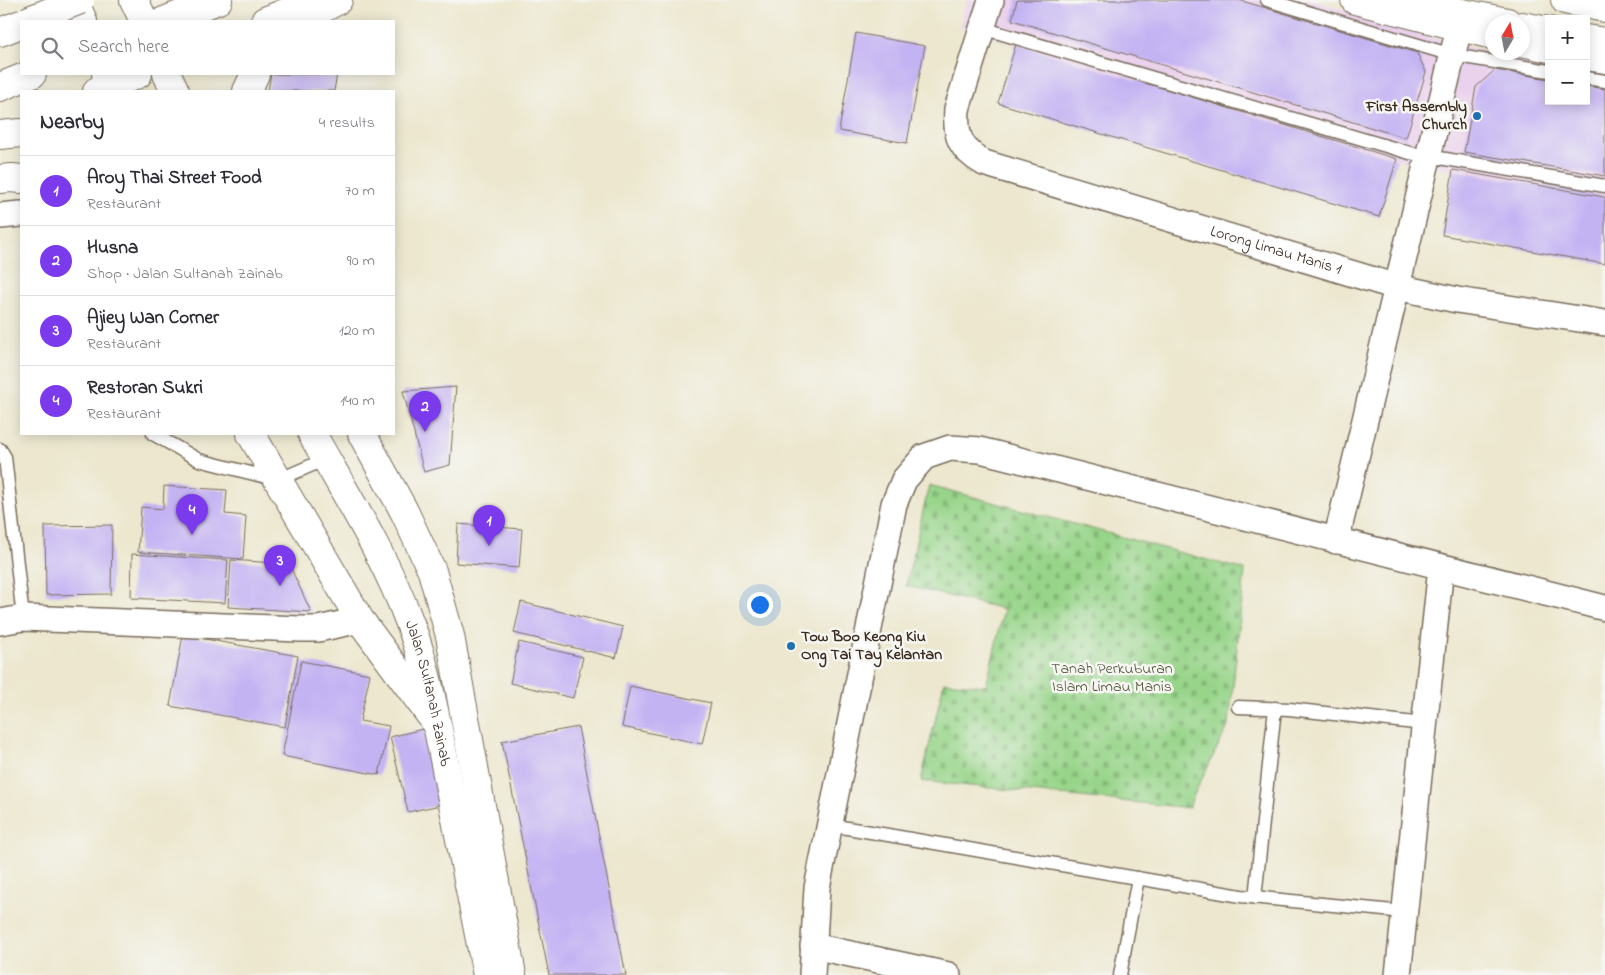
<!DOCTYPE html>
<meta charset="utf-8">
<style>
:root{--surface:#fff;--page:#f2f2f3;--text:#2b2b33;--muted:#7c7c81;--line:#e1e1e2;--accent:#7c3aed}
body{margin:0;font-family:"Indie Flower",sans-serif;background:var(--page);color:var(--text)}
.controls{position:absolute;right:15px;top:15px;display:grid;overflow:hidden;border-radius:0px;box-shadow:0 2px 12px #0003}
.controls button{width:45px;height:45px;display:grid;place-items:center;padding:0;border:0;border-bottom:1px solid var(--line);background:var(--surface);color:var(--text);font:25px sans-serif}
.compass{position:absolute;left:1485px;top:15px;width:45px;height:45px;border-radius:50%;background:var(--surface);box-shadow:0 2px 12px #0003;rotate:10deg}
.you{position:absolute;left:759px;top:604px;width:18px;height:18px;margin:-12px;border:4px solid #fff;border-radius:50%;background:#1a73e8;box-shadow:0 0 0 8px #1a73e833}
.badge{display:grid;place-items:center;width:32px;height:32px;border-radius:50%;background:var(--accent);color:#fff;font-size:16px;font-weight:700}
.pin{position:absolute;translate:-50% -41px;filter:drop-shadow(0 1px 2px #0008)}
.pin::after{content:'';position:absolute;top:26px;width:18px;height:15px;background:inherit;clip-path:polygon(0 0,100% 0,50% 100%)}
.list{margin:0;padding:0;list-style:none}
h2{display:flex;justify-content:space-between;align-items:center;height:65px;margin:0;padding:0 20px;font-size:21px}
h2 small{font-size:16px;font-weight:400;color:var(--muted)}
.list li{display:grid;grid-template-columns:32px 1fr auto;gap:15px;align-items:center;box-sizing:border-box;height:70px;padding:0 20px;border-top:1px solid var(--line)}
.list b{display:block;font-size:19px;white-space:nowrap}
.list p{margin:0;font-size:16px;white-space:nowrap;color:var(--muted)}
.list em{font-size:16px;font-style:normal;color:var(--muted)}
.icon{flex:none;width:28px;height:28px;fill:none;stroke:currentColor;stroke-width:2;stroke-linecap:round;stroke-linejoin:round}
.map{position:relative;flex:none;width:1605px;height:975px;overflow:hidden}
.search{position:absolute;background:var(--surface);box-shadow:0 2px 12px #0003;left:20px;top:20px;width:375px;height:55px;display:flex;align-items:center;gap:12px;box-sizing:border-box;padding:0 18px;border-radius:0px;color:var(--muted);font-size:19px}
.panel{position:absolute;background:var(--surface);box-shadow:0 2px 12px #0003;left:20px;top:90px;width:375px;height:345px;border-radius:0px}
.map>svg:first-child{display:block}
</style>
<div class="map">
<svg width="1605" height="975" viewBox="0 0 1605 975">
<defs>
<pattern id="cemetery-stones" width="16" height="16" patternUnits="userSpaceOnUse" patternTransform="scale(1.25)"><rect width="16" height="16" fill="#98d58a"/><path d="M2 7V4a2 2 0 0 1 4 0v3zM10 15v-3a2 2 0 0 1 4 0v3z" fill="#84b777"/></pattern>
</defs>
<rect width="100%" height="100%" fill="#f6f6f2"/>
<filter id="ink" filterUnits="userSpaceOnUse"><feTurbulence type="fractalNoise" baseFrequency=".02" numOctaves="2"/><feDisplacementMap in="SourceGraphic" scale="10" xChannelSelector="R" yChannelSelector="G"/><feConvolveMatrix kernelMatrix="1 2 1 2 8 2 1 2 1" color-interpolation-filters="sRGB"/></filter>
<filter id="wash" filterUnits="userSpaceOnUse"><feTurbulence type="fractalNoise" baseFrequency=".0096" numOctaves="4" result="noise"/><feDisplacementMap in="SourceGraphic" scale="20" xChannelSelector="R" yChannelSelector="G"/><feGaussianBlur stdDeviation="1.12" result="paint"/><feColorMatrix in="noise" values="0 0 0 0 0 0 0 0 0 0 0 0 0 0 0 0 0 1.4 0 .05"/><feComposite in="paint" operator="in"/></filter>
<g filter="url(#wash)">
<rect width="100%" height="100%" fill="#ece7ce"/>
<!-- built -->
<polygon fill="#ead1ec" points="967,0 1311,0 1433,38 1481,50 1549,62 1549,101 1586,101 1586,68 1605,71 1605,197 1408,162 959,27"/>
<!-- cemetery -->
<polygon fill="url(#cemetery-stones)" stroke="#6a8054" points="929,485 1245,570 1229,724 1191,801 1190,808 921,781 944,682 986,686 1004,609 906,586"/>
<g id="blocks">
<!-- building -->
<g fill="#c4b3f3">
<polygon points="1017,0 1239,0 1417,53 1426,72 1406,138 1012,20"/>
<polygon points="856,33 925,46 907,143 839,131"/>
<polygon points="1016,44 1397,159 1379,217 998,103"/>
<polygon points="1495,70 1549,79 1549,101 1586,101 1586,86 1605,89 1605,176 1464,152 1476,87"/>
<polygon points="271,74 337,74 334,91 268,91"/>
<polygon points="1453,170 1605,197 1605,264 1442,235"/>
<polygon points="456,387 450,465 424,472 403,391"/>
<polygon points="164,486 227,490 225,514 246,516 243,559 138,552 141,507 163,509"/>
<polygon points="458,524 522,529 519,568 456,563"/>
<polygon points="112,525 111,594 46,595 45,526"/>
<polygon points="132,554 228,560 225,603 131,598"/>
<polygon points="231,560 289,564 311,612 228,607"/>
<polygon points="521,602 623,627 616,658 514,633"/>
<polygon points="183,635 298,656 285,727 170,706"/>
<polygon points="519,642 583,657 573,698 510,683"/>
<polygon points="301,661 370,674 360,721 389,726 379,775 282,756"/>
<polygon points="630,686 711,703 702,744 622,727"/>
<polygon points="578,727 601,847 626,975 549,975 502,741"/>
<polygon points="427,728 445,804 408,812 390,737"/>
</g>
</g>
</g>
<g filter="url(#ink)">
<use href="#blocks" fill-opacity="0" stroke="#796c5c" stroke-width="1"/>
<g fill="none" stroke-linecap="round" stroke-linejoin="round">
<defs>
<g id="service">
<polyline points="1267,0 1452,55 1549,71"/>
<polyline points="982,28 1410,153 1605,186"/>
<polyline points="1586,78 1605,81"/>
<polyline points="153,434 199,460 278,480 326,459"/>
<polyline points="0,449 5,457 23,618"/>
<polyline points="1238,707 1289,709 1424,724"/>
<polyline points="830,825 1241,896 1404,912"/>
<polyline points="1255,898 1275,708"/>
<polyline points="1120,975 1138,878"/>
</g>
<g id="minor">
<path id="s1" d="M991,0L957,109C955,137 960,149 984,163L1397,287L1457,300L1605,323"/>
<polyline points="0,216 21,214"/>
<polyline points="1336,541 1459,28"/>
<polyline points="0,622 23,618 300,629 318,629 360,620"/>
<polyline points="813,946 948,975"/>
<polyline points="812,975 817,888 894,504 904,480 924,457 950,448 980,450 1605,608"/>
<polyline points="1398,975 1441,567"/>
</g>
<g id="tertiary">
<polyline points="265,21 317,0"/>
<polyline points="97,91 138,74"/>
<polyline points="0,179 12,178 21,179"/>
<polyline points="251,434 360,620 436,723"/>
</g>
<g id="secondary">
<polyline points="74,0 83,21"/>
<polyline points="134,0 144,21"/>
<polyline points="1355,0 1492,35"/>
<polyline points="164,21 218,0"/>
<polyline points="305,21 315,13 338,0"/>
<polyline points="1522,42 1549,48"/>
<polyline points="1586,56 1605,59"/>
<polyline points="106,74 114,91"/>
<polyline points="167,74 175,91"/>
<polyline points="0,87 32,74"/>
<polyline points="247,91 255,74"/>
<polyline points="0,135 21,133"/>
<path id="s2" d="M312,434C347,496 386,558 411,626C427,669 435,715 444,759C459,831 473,903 487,975"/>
<polyline points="362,434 404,511 432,571 450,636 512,975"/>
</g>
<g id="trunk">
<polyline points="1413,0 1448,10 1507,22"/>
<polyline points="1565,0 1605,8"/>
<polyline points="1522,26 1549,31"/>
<polyline points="0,32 21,24"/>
<polyline points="1586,39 1605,42"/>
</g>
</defs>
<!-- service casing -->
<use href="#service" stroke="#796c5c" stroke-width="15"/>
<!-- minor casing -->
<use href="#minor" stroke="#796c5c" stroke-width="28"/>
<!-- tertiary casing -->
<use href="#tertiary" stroke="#796c5c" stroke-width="30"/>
<!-- secondary casing -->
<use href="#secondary" stroke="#796c5c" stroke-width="30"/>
<!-- trunk casing -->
<use href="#trunk" stroke="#796c5c" stroke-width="30"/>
<!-- service -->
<use href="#service" stroke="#fff" stroke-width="12"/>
<!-- minor -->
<use href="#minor" stroke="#fff" stroke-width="25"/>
<!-- tertiary -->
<use href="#tertiary" stroke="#fff" stroke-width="28"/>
<!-- secondary -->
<use href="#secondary" stroke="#fff" stroke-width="28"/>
<!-- trunk -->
<use href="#trunk" stroke="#fff" stroke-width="28"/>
<defs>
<polyline id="trunk-bridge" points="27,21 80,0"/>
</defs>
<!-- trunk-bridge casing -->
<use href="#trunk-bridge" stroke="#796c5c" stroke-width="30" stroke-linecap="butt"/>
<!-- trunk-bridge -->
<use href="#trunk-bridge" stroke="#fff" stroke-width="28"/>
</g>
</g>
<!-- markers -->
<g fill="#1f6fb2" stroke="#f6f6f2" stroke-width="2">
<circle cx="1477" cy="116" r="5"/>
<circle cx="791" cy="646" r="5"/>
</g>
<g text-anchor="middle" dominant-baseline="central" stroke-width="5" stroke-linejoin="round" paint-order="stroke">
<!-- poi labels -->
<g font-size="16" font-weight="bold" fill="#3b2a1e" stroke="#f6f6f2" text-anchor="end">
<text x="1467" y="107">First Assembly<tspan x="1467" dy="18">Church</tspan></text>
<text x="801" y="637" text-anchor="start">Tow Boo Keong Kiu<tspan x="801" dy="18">Ong Tai Tay Kelantan</tspan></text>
</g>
<!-- street labels -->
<g font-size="16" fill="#3b2a1e" stroke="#f6f6f2">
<text stroke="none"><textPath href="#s1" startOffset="484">Lorong Limau Manis 1</textPath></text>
<text stroke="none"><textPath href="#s2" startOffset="286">Jalan Sultanah Zainab</textPath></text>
</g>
<!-- park labels -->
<g font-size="16" fill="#525539" stroke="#f6f6f2">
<text x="1112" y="669">Tanah Perkuburan<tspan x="1112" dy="18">Islam Limau Manis</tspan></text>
</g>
</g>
</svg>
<div class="controls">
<button>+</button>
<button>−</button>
</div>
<svg class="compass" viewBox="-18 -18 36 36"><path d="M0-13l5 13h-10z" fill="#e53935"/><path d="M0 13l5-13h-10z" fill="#7c7c81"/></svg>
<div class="you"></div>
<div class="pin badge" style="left:489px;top:546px">1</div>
<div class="pin badge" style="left:425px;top:432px">2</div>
<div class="pin badge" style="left:280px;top:586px">3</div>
<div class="pin badge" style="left:192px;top:535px">4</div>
<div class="search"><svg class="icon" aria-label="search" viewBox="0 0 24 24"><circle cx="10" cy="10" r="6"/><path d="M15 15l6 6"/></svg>Search here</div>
<section class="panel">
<h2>Nearby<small>4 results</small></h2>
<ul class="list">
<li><span class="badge">1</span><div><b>Aroy Thai Street Food</b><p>Restaurant</p></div><em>70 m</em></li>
<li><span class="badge">2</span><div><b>Husna</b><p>Shop · Jalan Sultanah Zainab</p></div><em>90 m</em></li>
<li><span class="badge">3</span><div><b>Ajiey Wan Corner</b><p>Restaurant</p></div><em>120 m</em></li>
<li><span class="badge">4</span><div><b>Restoran Sukri</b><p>Restaurant</p></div><em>140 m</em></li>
</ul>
</section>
</div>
